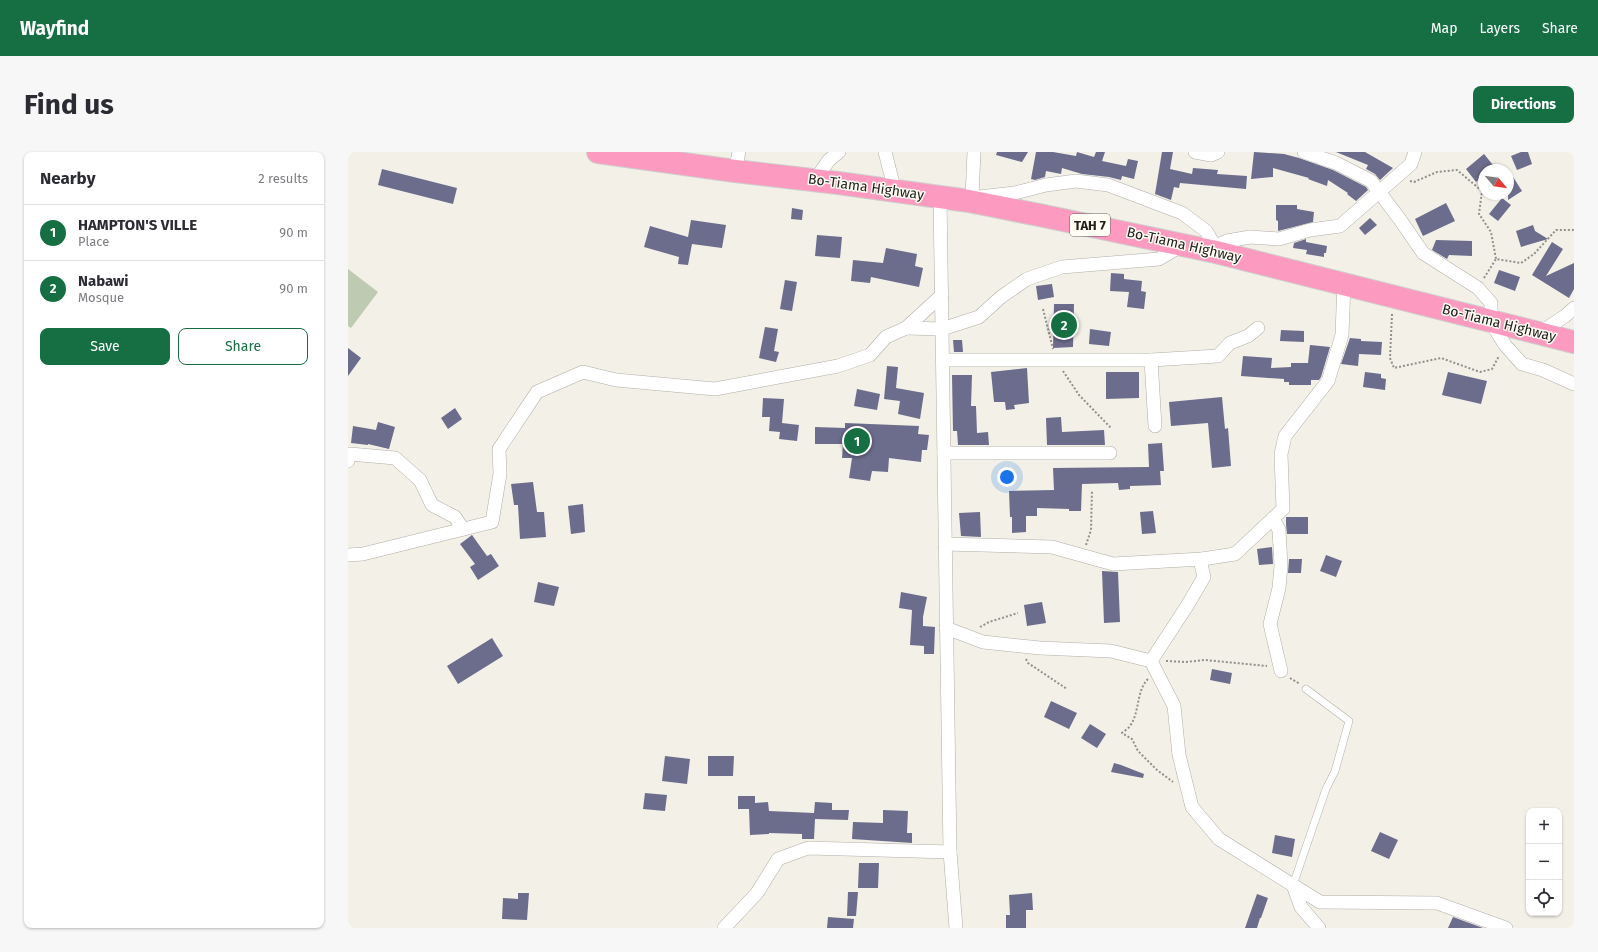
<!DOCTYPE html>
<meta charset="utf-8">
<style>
:root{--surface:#fff;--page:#f7f7f7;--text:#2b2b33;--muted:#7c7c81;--line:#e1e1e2;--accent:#156f43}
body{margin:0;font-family:"Fira Sans",sans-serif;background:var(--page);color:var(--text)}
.controls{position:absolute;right:12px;bottom:12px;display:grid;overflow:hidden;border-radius:8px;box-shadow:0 1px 3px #0004}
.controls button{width:36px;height:36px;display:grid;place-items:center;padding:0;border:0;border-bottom:1px solid var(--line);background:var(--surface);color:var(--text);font:20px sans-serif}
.compass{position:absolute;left:1130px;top:12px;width:36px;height:36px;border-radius:50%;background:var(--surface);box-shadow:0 1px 3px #0004;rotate:119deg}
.you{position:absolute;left:659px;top:325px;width:14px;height:14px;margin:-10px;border:3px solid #fff;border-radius:50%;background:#1a73e8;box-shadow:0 0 0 6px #1a73e833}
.badge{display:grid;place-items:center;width:26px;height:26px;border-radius:50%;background:var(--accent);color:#fff;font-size:13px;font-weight:700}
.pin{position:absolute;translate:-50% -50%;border:2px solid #fff;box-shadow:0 1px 4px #0006}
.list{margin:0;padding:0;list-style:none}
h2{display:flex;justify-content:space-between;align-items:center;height:52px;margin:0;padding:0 16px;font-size:17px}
h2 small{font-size:13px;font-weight:400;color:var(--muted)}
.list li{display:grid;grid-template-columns:26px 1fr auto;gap:12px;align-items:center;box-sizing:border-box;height:56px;padding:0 16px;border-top:1px solid var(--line)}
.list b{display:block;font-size:15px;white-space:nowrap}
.list p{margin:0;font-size:13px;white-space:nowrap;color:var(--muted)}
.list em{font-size:13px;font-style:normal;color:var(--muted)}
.actions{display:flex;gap:8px;padding:12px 16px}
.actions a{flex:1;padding:9px 0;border:1px solid var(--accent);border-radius:8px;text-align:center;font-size:14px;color:var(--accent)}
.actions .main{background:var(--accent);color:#fff}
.icon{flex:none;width:22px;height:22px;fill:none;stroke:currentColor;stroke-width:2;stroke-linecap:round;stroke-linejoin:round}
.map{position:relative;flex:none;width:1226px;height:776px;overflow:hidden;border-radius:8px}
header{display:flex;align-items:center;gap:24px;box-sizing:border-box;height:56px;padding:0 20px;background:var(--accent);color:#fff}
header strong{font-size:19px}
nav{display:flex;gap:22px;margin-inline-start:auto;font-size:14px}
.intro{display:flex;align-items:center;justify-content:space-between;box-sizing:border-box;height:96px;padding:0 24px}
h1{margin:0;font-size:28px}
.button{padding:10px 18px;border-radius:8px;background:var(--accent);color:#fff;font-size:14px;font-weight:700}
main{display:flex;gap:24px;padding:0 24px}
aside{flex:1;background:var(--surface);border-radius:8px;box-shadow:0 1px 3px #0004}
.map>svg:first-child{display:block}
</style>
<header>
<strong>Wayfind</strong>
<nav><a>Map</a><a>Layers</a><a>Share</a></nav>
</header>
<div class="intro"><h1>Find us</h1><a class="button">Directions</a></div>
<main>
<aside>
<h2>Nearby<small>2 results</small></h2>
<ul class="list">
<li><span class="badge">1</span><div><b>HAMPTON'S VILLE</b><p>Place</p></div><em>90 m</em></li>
<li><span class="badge">2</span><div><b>Nabawi</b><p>Mosque</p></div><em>90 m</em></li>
</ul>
<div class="actions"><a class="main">Save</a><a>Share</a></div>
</aside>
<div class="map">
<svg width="1226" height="776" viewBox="0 0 1226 776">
<rect width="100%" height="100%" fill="#f2f0e7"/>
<!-- green -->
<polygon fill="#becab2" points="0,117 30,140 3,176 0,174"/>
<!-- building -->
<g fill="#6c6c8c">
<polygon points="649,0 680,0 674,10 648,3"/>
<polygon points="688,0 705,0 728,4 729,0 746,5 748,0 757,0 754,9 778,14 780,7 790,9 786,27 774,24 773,28 761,25 734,22 714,16 713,22 698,19 697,25 687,28 683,27"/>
<polygon points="814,0 825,0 822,17 844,22 845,16 870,18 869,22 899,24 898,37 832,31 831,36 826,35 823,48 807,42"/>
<polygon points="906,0 936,2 951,6 985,18 1018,35 1020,38 1008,49 999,42 1000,41 980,28 979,34 960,27 961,26 925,16 925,25 903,27"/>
<polygon points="988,0 1017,0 1045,16 1032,28 1027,22 1018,17 1020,13"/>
<polygon points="1173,0 1180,0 1184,12 1169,18 1163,4"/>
<polygon points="1136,2 1149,18 1136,18 1136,23 1128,30 1118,17"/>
<polygon points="34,17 109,36 105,52 30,33"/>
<polygon points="1160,17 1174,39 1160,48"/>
<polygon points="1154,46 1163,53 1150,69 1141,62"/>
<polygon points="1098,51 1107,69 1075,84 1067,67"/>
<polygon points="928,53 949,53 949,57 966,60 965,70 930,79 930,69 928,68"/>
<polygon points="444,56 455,58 454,68 443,67"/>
<polygon points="1022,66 1029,73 1017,83 1011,76"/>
<polygon points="343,68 378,73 374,96 344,92 340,113 330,112 331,105 296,95 302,74 340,85"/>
<polygon points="1185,73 1187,79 1200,87 1173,95 1168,79"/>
<polygon points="469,83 494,85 492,106 467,104"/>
<polygon points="958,87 958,90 979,94 978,101 976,101 976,105 958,102 959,98 945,96 946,91"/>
<polygon points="1088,88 1124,89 1124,104 1101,103 1099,107 1084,98"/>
<polygon points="1204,90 1215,97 1198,124 1226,111 1226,137 1221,146 1184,123"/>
<polygon points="538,96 569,102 567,114 575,116 571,135 523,125 522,131 503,129 505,108 535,111"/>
<polygon points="1151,118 1172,125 1167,139 1146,131"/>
<polygon points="763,121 776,122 776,127 794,129 793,139 798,140 796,157 779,155 781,140 762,139"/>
<polygon points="437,128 449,130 444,159 432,157"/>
<polygon points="704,132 706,145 690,148 688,134"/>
<polygon points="706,152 726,152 725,195 705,196"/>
<polygon points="417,175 430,177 426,199 431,200 428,210 411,206"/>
<polygon points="742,177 763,180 761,194 741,192"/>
<polygon points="933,178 956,179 956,190 932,189"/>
<polygon points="1002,186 1013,187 1013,189 1034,190 1033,203 1011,202 1010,214 993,212"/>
<polygon points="605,188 614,188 615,200 606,200"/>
<polygon points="962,193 982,195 973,225 971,228 963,228 963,233 941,233 941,230 936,230 936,227 893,224 895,204 924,206 923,216 943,215 943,211 960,211"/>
<polygon points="0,196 13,206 0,224"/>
<polygon points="539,214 550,215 548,236 576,241 572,267 550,262 552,249 536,247"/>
<polygon points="679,216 681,251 666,253 667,257 658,258 657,250 646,250 643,220"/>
<polygon points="758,220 791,220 791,246 758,247"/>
<polygon points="1017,220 1033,222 1033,226 1038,227 1037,238 1015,235"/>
<polygon points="1100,220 1139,229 1133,252 1094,243"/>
<polygon points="604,223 624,223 623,254 628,254 629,281 640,280 641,293 610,293 609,279 605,279"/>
<polygon points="509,237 532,242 529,258 506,254"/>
<polygon points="874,245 877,277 880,276 883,314 864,316 860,271 823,274 821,250"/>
<polygon points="415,246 436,247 434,271 451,273 449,289 431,287 432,280 421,279 422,265 414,265"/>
<polygon points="107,256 114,267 100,277 93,266"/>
<polygon points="713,265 714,280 756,278 757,293 699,293 698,266"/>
<polygon points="30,270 47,275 41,297 20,292 20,293 3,291 5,274 28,278"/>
<polygon points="497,271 571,274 570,282 581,283 579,298 574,298 573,310 541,306 540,320 524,319 522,329 501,326 504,306 494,306 495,292 467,292 467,275 497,276"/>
<polygon points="814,291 816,319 812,319 813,333 782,334 782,337 771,338 770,331 734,332 733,359 721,359 721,357 689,356 689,364 678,364 678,380 664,381 664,365 662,365 661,339 706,338 705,316 801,315 800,292"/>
<polygon points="185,330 189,360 196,360 198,385 172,387 170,353 166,353 163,332"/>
<polygon points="235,352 237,380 223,382 220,354"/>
<polygon points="805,359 808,381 794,382 792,360"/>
<polygon points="632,360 633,385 613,384 611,361"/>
<polygon points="938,365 960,365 960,382 939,382 938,373"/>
<polygon points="124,383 139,404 143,402 151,414 130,428 122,415 127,412 112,392"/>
<polygon points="924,395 925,412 911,413 909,397"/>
<polygon points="978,403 994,409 988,425 972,419"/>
<polygon points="941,407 954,407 953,421 940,421"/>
<polygon points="754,419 770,420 772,470 756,471"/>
<polygon points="190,430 211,435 206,454 186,450"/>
<polygon points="553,440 579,445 575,465 575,474 587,475 586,502 576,502 576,494 562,493 564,458 551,456"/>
<polygon points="694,450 698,471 679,474 676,453"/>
<polygon points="144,486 155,504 110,532 99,514"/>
<polygon points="864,517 884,521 882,532 862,528"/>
<polygon points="703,549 729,561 721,577 696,565"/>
<polygon points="742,572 758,582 749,596 733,586"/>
<polygon points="317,604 342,607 339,632 314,629"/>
<polygon points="360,604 386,604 385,624 360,624"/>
<polygon points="766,611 773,613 796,622 795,626 763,620"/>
<polygon points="297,641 319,643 317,659 295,657"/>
<polygon points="390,644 407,644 407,651 420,650 421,659 466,661 467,650 484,651 484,658 501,658 500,668 467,667 466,687 454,687 454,682 421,681 421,682 402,683 401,657 390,657"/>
<polygon points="535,658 560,659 559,681 564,681 564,691 504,687 505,670 535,671"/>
<polygon points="1032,680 1050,688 1041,707 1023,699"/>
<polygon points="927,683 947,687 944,705 924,701"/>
<polygon points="511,711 531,711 530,736 510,736"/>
<polygon points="500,740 510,740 508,764 499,764"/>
<polygon points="170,741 181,741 179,768 154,767 155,746 170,747"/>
<polygon points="684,741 685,758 678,758 678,776 658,776 658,763 662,763 661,743"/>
<polygon points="909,742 920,746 913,766 912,766 909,776 897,776"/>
<polygon points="480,765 506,767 505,776 479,776"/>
<polygon points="1105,765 1135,776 1100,776"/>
</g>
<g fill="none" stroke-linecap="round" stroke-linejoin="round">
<defs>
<polyline id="service" points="945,733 978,637 987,619 1001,569 958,537"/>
<g id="minor">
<polyline points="537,0 547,39"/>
<polyline points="847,0 863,3 870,0"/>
<polyline points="956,0 988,11 1023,29 1053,69 1075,101 1130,136 1143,151 1143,170 1157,193 1174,212 1195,218 1226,232"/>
<polyline points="387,19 391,0"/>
<polyline points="467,28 481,8 491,0"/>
<polyline points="624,45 626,0"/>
<polyline points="631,45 667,41 698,33 728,29 760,33 834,61 858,79 867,94 868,100"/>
<polyline points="592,46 602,700 608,776"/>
<polyline points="867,94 879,89 902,85 931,87 962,78 992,74 1063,12 1067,0"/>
<polyline points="558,176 594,177 631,165 653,145 679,127 714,115 811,107 836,92"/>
<polyline points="1190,182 1217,164 1226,156"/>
<polyline points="595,208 803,208 807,274"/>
<polyline points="803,208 870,204 882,191 900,184 910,176"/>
<polyline points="596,301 762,301"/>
<polyline points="0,309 2,302 47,306 72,328 84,353 107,365 115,377"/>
<polyline points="925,366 931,378 933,414 931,436 922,472 933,519"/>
<polyline points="597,392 704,395 765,412 854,407 887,402 935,357 933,302 937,284 980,229 994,183 996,131"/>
<polyline points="0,403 15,402 144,370 152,322 151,297 189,240 235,220 268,228 367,237 490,214 522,203 538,185 558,176 594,143"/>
<polyline points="598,476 635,490 692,496 763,499 803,509 826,554 831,603 844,655 871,687 972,750 1089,751 1158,776"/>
<polyline points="803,509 839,454 856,425 852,408 854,407"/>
<polyline points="945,733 953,755 971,776"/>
<polyline points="376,776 409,741 430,707 460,696 602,700"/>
</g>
<polyline id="trunk" points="250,0 387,19 490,31 621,49 696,64 868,100 1226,190"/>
</defs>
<!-- service casing -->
<use href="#service" stroke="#b0aea6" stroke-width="8"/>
<!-- minor casing -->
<use href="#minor" stroke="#b0aea6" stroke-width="14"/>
<!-- trunk casing -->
<use href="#trunk" stroke="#cececd" stroke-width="24"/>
<!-- path -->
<g stroke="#91908a" stroke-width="2" stroke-dasharray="2 2" stroke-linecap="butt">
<polyline points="1062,29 1066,30 1089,20 1109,18 1134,39 1131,62 1143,80 1148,107"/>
<polyline points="1136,126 1148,107 1173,111 1186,102 1208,78 1226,78"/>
<polyline points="695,157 705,197"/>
<polyline points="1044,162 1042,206 1046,216 1093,206 1132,220 1144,217 1151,204"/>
<polyline points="715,219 731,243 763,276"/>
<polyline points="738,393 743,378 744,338"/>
<polyline points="632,475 641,470 670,461"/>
<polyline points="678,507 680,511 719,537"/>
<polyline points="818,509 838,510 857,508 919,514"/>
<polyline points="942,526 952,532"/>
<path d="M800,527C788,539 792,560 782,574C780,577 776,579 774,581L784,587L790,599L809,618L825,630"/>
</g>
<!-- service -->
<use href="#service" stroke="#fff" stroke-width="7"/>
<!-- minor -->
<use href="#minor" stroke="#fff" stroke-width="13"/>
<!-- trunk -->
<use href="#trunk" stroke="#fc9bbf" stroke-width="22"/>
</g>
<g text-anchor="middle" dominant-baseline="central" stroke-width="3" stroke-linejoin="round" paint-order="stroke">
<!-- shield labels -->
<rect fill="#fffdf4" stroke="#64635e" stroke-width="1" x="722" y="62" width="40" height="22" rx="3"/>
<g font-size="13" font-weight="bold" fill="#21211d">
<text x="742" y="73">TAH 7</text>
</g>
<!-- street labels -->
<g font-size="14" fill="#21211d" stroke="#fffdf4">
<text transform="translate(518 35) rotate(8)">Bo-Tiama Highway</text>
<text transform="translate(836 93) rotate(13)">Bo-Tiama Highway</text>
<text transform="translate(1151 171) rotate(14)">Bo-Tiama Highway</text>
</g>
</g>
</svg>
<div class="controls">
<button>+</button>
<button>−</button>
<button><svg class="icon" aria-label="locate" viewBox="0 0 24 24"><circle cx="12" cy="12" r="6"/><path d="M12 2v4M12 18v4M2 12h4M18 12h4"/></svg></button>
</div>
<svg class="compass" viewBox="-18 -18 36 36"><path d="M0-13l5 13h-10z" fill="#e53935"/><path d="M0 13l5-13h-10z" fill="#7c7c81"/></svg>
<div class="you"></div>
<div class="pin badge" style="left:509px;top:289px">1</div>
<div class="pin badge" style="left:716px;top:173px">2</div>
</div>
</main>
